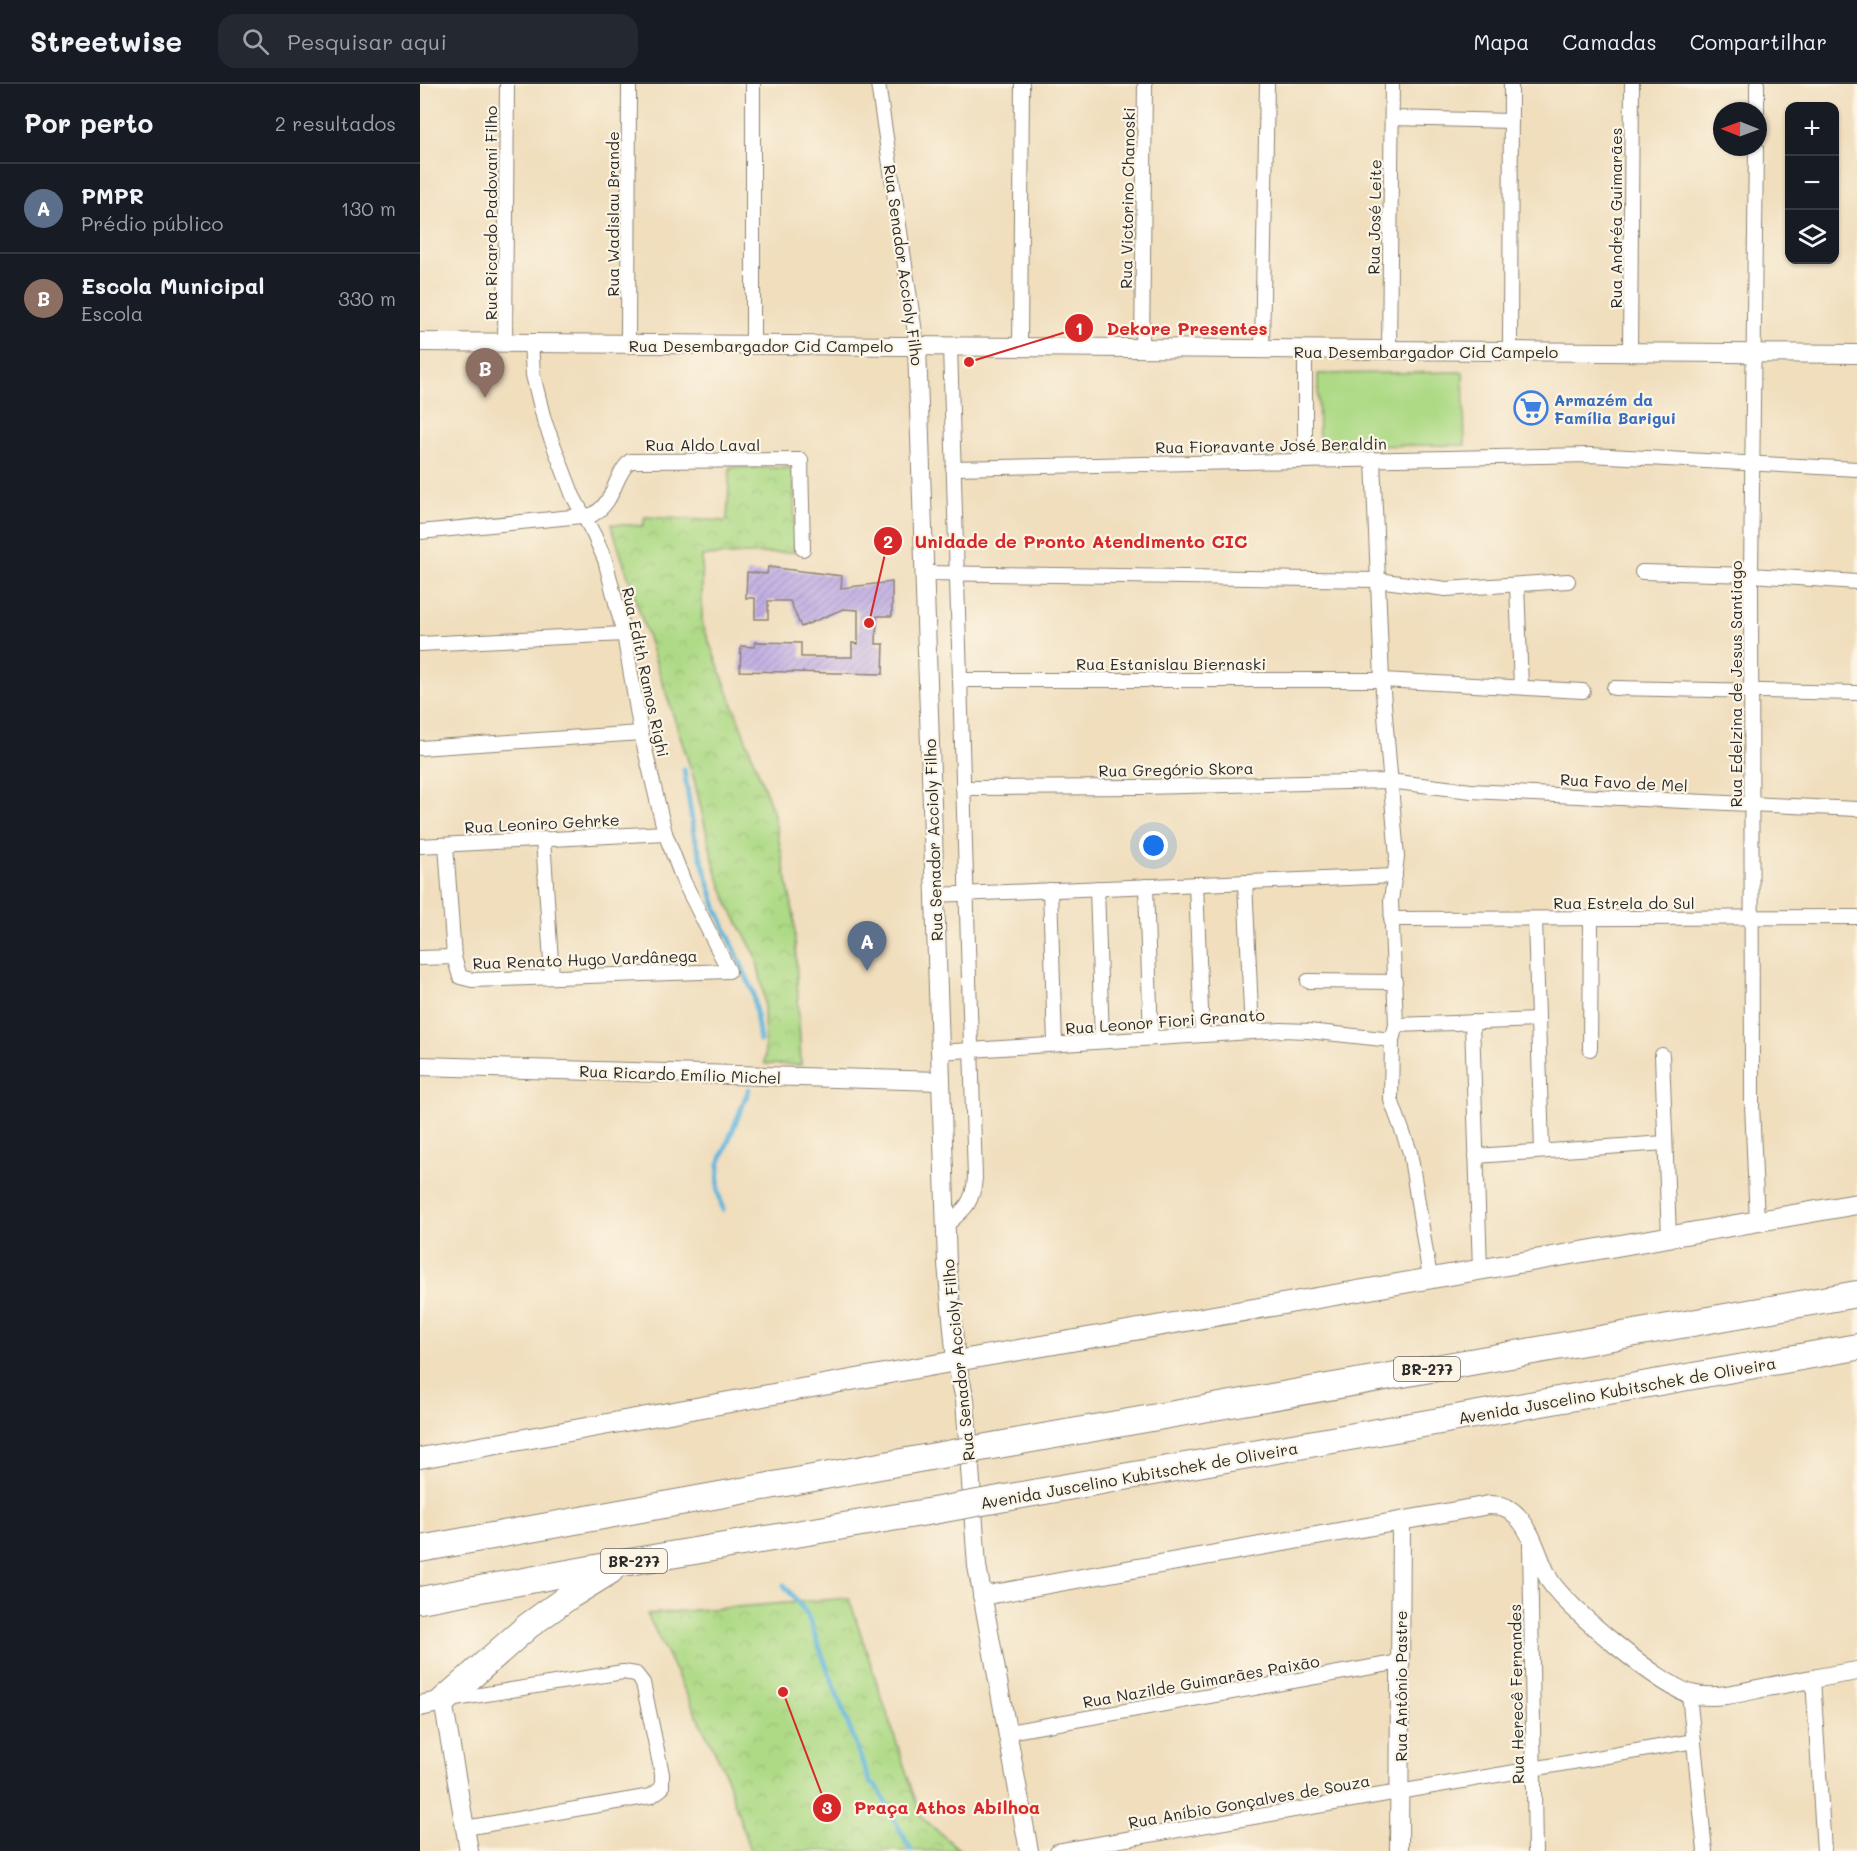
<!DOCTYPE html>
<html lang="pt">
<meta charset="utf-8">
<style>
:root{--surface:#171b24;--page:#242831;--text:#f1f3f6;--muted:#9ea1a6;--line:#363941;--accent:#c8321e}
body{margin:0;font-family:Mali,sans-serif;background:var(--page);color:var(--text)}
.controls{position:absolute;right:18px;top:18px;display:grid;overflow:hidden;border-radius:12px;box-shadow:0 2px 4px #0004}
.controls button{width:54px;height:54px;display:grid;place-items:center;padding:0;border:0;border-bottom:2px solid var(--line);background:var(--surface);color:var(--text);font:30px sans-serif}
.compass{position:absolute;left:1293px;top:18px;width:54px;height:54px;border-radius:50%;background:var(--surface);box-shadow:0 2px 4px #0004;rotate:271deg}
.you{position:absolute;left:734px;top:762px;width:21px;height:21px;margin:-15px;border:4px solid #fff;border-radius:50%;background:#1a73e8;box-shadow:0 0 0 9px #1a73e833}
.badge{display:grid;place-items:center;width:39px;height:39px;border-radius:50%;background:var(--accent);color:#fff;font-size:20px;font-weight:700}
.pin{position:absolute;translate:-50% -50px;filter:drop-shadow(0 2px 3px #0008)}
.pin::after{content:'';position:absolute;top:32px;width:21px;height:18px;background:inherit;clip-path:polygon(0 0,100% 0,50% 100%)}
.list{margin:0;padding:0;list-style:none}
h2{display:flex;justify-content:space-between;align-items:center;height:78px;margin:0;padding:0 24px;font-size:26px}
h2 small{font-size:20px;font-weight:400;color:var(--muted)}
.list li{display:grid;grid-template-columns:39px 1fr auto;gap:18px;align-items:center;box-sizing:border-box;height:90px;padding:0 24px;border-top:2px solid var(--line)}
.list b{display:block;font-size:22px;white-space:nowrap}
.list p{margin:0;font-size:20px;white-space:nowrap;color:var(--muted)}
.list em{font-size:20px;font-style:normal;color:var(--muted)}
.icon{flex:none;width:33px;height:33px;fill:none;stroke:currentColor;stroke-width:2;stroke-linecap:round;stroke-linejoin:round}
.map{position:relative;flex:none;width:1437px;height:1767px;overflow:hidden}
header{display:flex;align-items:center;gap:36px;box-sizing:border-box;height:84px;padding:0 30px;background:var(--surface);border-bottom:2px solid var(--line)}
header strong{font-size:28px}
nav{display:flex;gap:33px;margin-inline-start:auto;font-size:21px}
.search{width:420px;height:54px;background:var(--page);display:flex;align-items:center;gap:15px;box-sizing:border-box;padding:0 21px;border-radius:18px;color:var(--muted);font-size:22px}
main{display:flex}
aside{flex:1;background:var(--surface)}
.map>svg:first-child{display:block}
</style>
<header>
<strong>Streetwise</strong>
<div class="search"><svg class="icon" aria-label="search" viewBox="0 0 24 24"><circle cx="10" cy="10" r="6"/><path d="M15 15l6 6"/></svg>Pesquisar aqui</div>
<nav><a>Mapa</a><a>Camadas</a><a>Compartilhar</a></nav>
</header>
<main>
<aside>
<h2>Por perto<small>2 resultados</small></h2>
<ul class="list">
<li><span class="badge" style="background:#5c6f8a">A</span><div><b>PMPR</b><p>Prédio público</p></div><em>130 m</em></li>
<li><span class="badge" style="background:#8d6e63">B</span><div><b>Escola Municipal</b><p>Escola</p></div><em>330 m</em></li>
</ul>
</aside>
<div class="map">
<svg width="1437" height="1767" viewBox="0 0 1437 1767">
<defs>
<pattern id="park-crowns" width="20" height="18" patternUnits="userSpaceOnUse" patternTransform="scale(1.5)"><rect width="20" height="18" fill="#aeda86"/><path d="M2 6a3 3 0 1 1 6 0M12 15a3 3 0 1 1 6 0" fill="none" stroke="#96bb74"/></pattern>
<pattern id="building-hatch" width="6" height="6" patternUnits="userSpaceOnUse" patternTransform="scale(1.5)"><rect width="6" height="6" fill="#bdaae4"/><path d="M-1 1l2-2M0 6l6-6M5 7l2-2" fill="none" stroke="#9a8bb9"/></pattern>
</defs>
<rect width="100%" height="100%" fill="#fcf5e5"/>
<filter id="ink" filterUnits="userSpaceOnUse"><feTurbulence type="fractalNoise" baseFrequency=".0167" numOctaves="2"/><feDisplacementMap in="SourceGraphic" scale="12" xChannelSelector="R" yChannelSelector="G"/><feConvolveMatrix kernelMatrix="1 2 1 2 8 2 1 2 1" color-interpolation-filters="sRGB"/></filter>
<filter id="wash" filterUnits="userSpaceOnUse"><feTurbulence type="fractalNoise" baseFrequency=".008" numOctaves="4" result="noise"/><feDisplacementMap in="SourceGraphic" scale="24" xChannelSelector="R" yChannelSelector="G"/><feGaussianBlur stdDeviation="1.35" result="paint"/><feColorMatrix in="noise" values="0 0 0 0 0 0 0 0 0 0 0 0 0 0 0 0 0 1.4 0 .05"/><feComposite in="paint" operator="in"/></filter>
<g filter="url(#wash)">
<rect width="100%" height="100%" fill="#f0debd"/>
<!-- green -->
<polygon fill="#aeda86" stroke="#6c8258" stroke-width="1.5" points="1043,288 1045,361 899,362 898,290"/>
<!-- park -->
<g fill="url(#park-crowns)" stroke="#6c8258" stroke-width="1.5">
<polygon points="310,383 374,384 375,468 282,472 282,539 353,727 374,832 381,981 345,980 344,911 336,872 309,822 295,784 274,695 191,440 223,442 225,433 307,437"/>
<polygon points="429,1514 501,1733 541,1767 330,1767 304,1686 227,1530"/>
</g>
<g fill="none" stroke-linecap="round" stroke-linejoin="round">
<!-- stream -->
<g stroke="#60b6dc" stroke-width="5">
<polyline points="264,685 274,750 296,823 333,908 340,957"/>
<polyline points="303,1126 298,1107 299,1080 329,1005"/>
<polyline points="364,1501 387,1530 450,1699 458,1704 491,1767"/>
</g>
</g>
<g id="blocks">
<!-- building -->
<polygon fill="url(#building-hatch)" points="348,483 422,492 421,504 472,498 472,532 457,532 456,560 464,560 463,590 320,587 321,562 335,563 335,558 381,559 381,573 432,573 432,559 438,560 438,526 423,525 381,543 370,517 348,517 348,535 335,535 335,514 326,514 327,488 347,490"/>
</g>
</g>
<g filter="url(#ink)">
<use href="#blocks" fill-opacity="0" stroke="#8e8474" stroke-width="1.5"/>
<g fill="none" stroke-linecap="round" stroke-linejoin="round">
<defs>
<g id="minor">
<polyline points="333,0 333,261"/>
<polyline points="458,0 497,262"/>
<polyline points="1337,27 1337,0"/>
<polyline points="972,34 1091,37"/>
<polyline points="1336,63 1331,491 1332,1020 1337,1138"/>
<polyline points="85,259 87,0"/>
<polyline points="208,260 209,0"/>
<polyline points="600,263 602,0"/>
<polyline points="722,264 725,0"/>
<polyline points="842,265 847,0"/>
<polyline points="969,266 972,0"/>
<polyline points="1090,267 1091,0"/>
<polyline points="1210,268 1212,0"/>
<polyline points="953,375 962,596 977,773 971,817 976,941 972,956 971,1016 990,1068 1010,1194"/>
<polyline points="885,377 885,266"/>
<polyline points="533,384 1169,371 1437,385"/>
<path d="M0,448L172,431C195,419 193,393 210,377L381,376L383,465"/>
<polyline points="1222,488 1331,491 1437,498"/>
<polyline points="505,489 957,496 1026,505 1148,497"/>
<polyline points="1097,501 1101,603"/>
<polyline points="0,560 204,550"/>
<polyline points="540,596 962,596 1163,607"/>
<polyline points="1194,604 1437,609"/>
<polyline points="0,664 221,649"/>
<polyline points="543,704 723,703 969,697 1051,707 1437,725"/>
<polyline points="123,755 132,893"/>
<polyline points="26,761 34,873"/>
<polyline points="0,762 245,749"/>
<polyline points="825,798 832,948"/>
<polyline points="776,800 782,951"/>
<polyline points="726,802 731,954"/>
<polyline points="677,804 682,957"/>
<polyline points="630,806 635,960"/>
<polyline points="514,811 975,792"/>
<polyline points="971,835 1437,833"/>
<polyline points="1115,835 1122,1067"/>
<polyline points="0,874 34,873 40,893 52,896 309,887 264,798 245,749 221,649 204,550 185,476 174,451 153,412 124,336 113,291 111,259"/>
<polyline points="888,897 975,898"/>
<polyline points="1052,938 1060,1186"/>
<polyline points="976,941 1118,936"/>
<polyline points="1170,965 1171,834"/>
<polyline points="519,968 861,946 888,947 972,956"/>
<polyline points="1242,971 1249,1153"/>
<polyline points="1056,1072 1245,1059"/>
<path d="M525,1142C544,1126 553,1120 555,1094L530,262"/>
<polyline points="1110,1458 1115,1767"/>
<polyline points="1393,1595 1404,1767"/>
<polyline points="1269,1610 1285,1767"/>
<polyline points="29,1616 203,1588 216,1590 223,1599 242,1690 242,1704 231,1712 45,1744"/>
<polyline points="588,1648 980,1578"/>
<polyline points="637,1767 1274,1657"/>
</g>
<g id="tertiary">
<polyline points="0,258 1437,270"/>
<polyline points="497,262 527,1180 536,1277 545,1315 557,1482 609,1767"/>
<polyline points="0,982 520,997"/>
<path d="M562,1512L1069,1421C1081,1421 1089,1423 1097,1432C1114,1450 1118,1476 1130,1497C1146,1523 1242,1603 1271,1610C1296,1616 1323,1608 1347,1603C1377,1598 1407,1592 1437,1587"/>
<polyline points="23,1617 49,1767"/>
<polyline points="979,1767 981,1437"/>
</g>
<g id="secondary">
<polyline points="0,1374 536,1277 1437,1120"/>
<polyline points="0,1622 23,1617"/>
</g>
<g id="motorway">
<polyline points="578,1361 1437,1210"/>
<polyline points="585,1414 1437,1263"/>
<polyline points="0,1465 504,1374"/>
<polyline points="0,1516 203,1479 513,1427"/>
<polyline points="23,1617 108,1542 151,1511 190,1487"/>
</g>
</defs>
<!-- minor casing -->
<use href="#minor" stroke="#8e8474" stroke-width="16"/>
<!-- tertiary casing -->
<use href="#tertiary" stroke="#8e8474" stroke-width="20"/>
<!-- secondary casing -->
<use href="#secondary" stroke="#8e8474" stroke-width="22"/>
<!-- motorway casing -->
<use href="#motorway" stroke="#8e8474" stroke-width="28"/>
<!-- minor -->
<use href="#minor" stroke="#fff" stroke-width="14"/>
<!-- tertiary -->
<use href="#tertiary" stroke="#fff" stroke-width="18"/>
<!-- secondary -->
<use href="#secondary" stroke="#fff" stroke-width="20"/>
<!-- motorway -->
<use href="#motorway" stroke="#fff" stroke-width="26"/>
<defs>
<g id="motorway-bridge">
<polyline points="504,1374 578,1361"/>
<polyline points="513,1427 585,1414"/>
</g>
</defs>
<!-- motorway-bridge casing -->
<use href="#motorway-bridge" stroke="#8e8474" stroke-width="28" stroke-linecap="butt"/>
<!-- motorway-bridge -->
<use href="#motorway-bridge" stroke="#fff" stroke-width="26"/>
</g>
</g>
<!-- icons -->
<defs>
<symbol id="supermarket-ring" viewBox="-11 -11 22 22"><circle r="9.5" fill="#fcf5e5" stroke="#3f7fe0" stroke-width="1.5"/><path d="M-6-5.5h2.5l.6 2H6L4.5 2H-2.5L-4.4-4H-6ZM-1.5 3.2a1.3 1.3 0 1 0 .1 0ZM3 3.2a1.3 1.3 0 1 0 .1 0Z" fill="#3f7fe0"/></symbol>
</defs>
<g fill-rule="evenodd">
<use href="#supermarket-ring" x="1092" y="305" width="38" height="38"/>
</g>
<g text-anchor="middle" dominant-baseline="central" stroke-width="4.5" stroke-linejoin="round" paint-order="stroke">
<!-- shield labels -->
<g fill="#fcf5e5" stroke="#6a6863" stroke-width="1.5">
<rect x="974" y="1273" width="66" height="24" rx="4.5"/>
<rect x="181" y="1465" width="66" height="24" rx="4.5"/>
</g>
<g font-size="15" font-weight="bold" fill="#2b2b2b">
<text x="1007" y="1285">BR-277</text>
<text x="214" y="1477">BR-277</text>
</g>
<!-- street labels -->
<g font-size="16" fill="#2b2b2b" stroke="#fcf5e5">
<text transform="translate(707 114) rotate(-89)">Rua Victorino Chanoski</text>
<text transform="translate(70 129) rotate(-90)">Rua Ricardo Padovani Filho</text>
<text transform="translate(192 130) rotate(-90)">Rua Wadislau Brande</text>
<text transform="translate(954 133) rotate(-89)">Rua José Leite</text>
<text transform="translate(1195 134) rotate(-90)">Rua Andréa Guimarães</text>
<text transform="translate(484 181) rotate(82)">Rua Senador Accioly Filho</text>
<text x="341" y="261">Rua Desembargador Cid Campelo</text>
<text x="1006" y="267">Rua Desembargador Cid Campelo</text>
<text x="283" y="360">Rua Aldo Laval</text>
<text transform="translate(851 361) rotate(-1)">Rua Fioravante José Beraldin</text>
<text x="751" y="579">Rua Estanislau Biernaski</text>
<text transform="translate(226 588) rotate(78)">Rua Edith Ramos Righi</text>
<text transform="translate(1315 600) rotate(-90)">Rua Edelzina de Jesus Santiago</text>
<text transform="translate(756 685) rotate(-1)">Rua Gregório Skora</text>
<text transform="translate(1204 698) rotate(3)">Rua Favo de Mel</text>
<text transform="translate(122 739) rotate(-3)">Rua Leoniro Gehrke</text>
<text transform="translate(513 756) rotate(-92)">Rua Senador Accioly Filho</text>
<text x="1204" y="818">Rua Estrela do Sul</text>
<text transform="translate(165 875) rotate(-2)">Rua Renato Hugo Vardânega</text>
<text transform="translate(745 937) rotate(-4)">Rua Leonor Fiori Granato</text>
<text transform="translate(260 990) rotate(2)">Rua Ricardo Emílio Michel</text>
<text transform="translate(538 1276) rotate(-96)">Rua Senador Accioly Filho</text>
<text transform="translate(1197 1306) rotate(-10)">Avenida Juscelino Kubitschek de Oliveira</text>
<text transform="translate(719 1391) rotate(-10)">Avenida Juscelino Kubitschek de Oliveira</text>
<text transform="translate(781 1597) rotate(-10)">Rua Nazilde Guimarães Paixão</text>
<text transform="translate(980 1602) rotate(-90)">Rua Antônio Pastre</text>
<text transform="translate(1096 1610) rotate(-91)">Rua Herecê Fernandes</text>
<text transform="translate(829 1717) rotate(-10)">Rua Aníbio Gonçalves de Souza</text>
</g>
<!-- shop labels -->
<g font-size="16" font-weight="bold" fill="#366cbe" stroke="#fcf5e5" text-anchor="start">
<text x="1134" y="315">Armazém da<tspan x="1134" dy="18">Família Barigui</tspan></text>
</g>
</g>
<!-- callouts -->
<path fill="none" stroke="#d62828" stroke-width="2" d="M549 278L659 244M449 539L468 457M363 1608L407 1724"/>
<g fill="#d62828" stroke="#fcf5e5" stroke-width="2">
<circle cx="549" cy="278" r="6"/>
<circle cx="449" cy="539" r="6"/>
<circle cx="363" cy="1608" r="6"/>
<circle cx="659" cy="244" r="15"/>
<circle cx="468" cy="457" r="15"/>
<circle cx="407" cy="1724" r="15"/>
</g>
<g font-size="18" text-anchor="middle" font-weight="bold" fill="#fff">
<text x="659" y="251">1</text>
<text x="468" y="464">2</text>
<text x="407" y="1730">3</text>
</g>
<g font-size="18" text-anchor="middle" font-weight="bold" fill="#d62828" stroke="#fcf5e5" stroke-width="4.5" stroke-linejoin="round" paint-order="stroke">
<text x="767" y="251">Dekore Presentes</text>
<text x="661" y="464">Unidade de Pronto Atendimento CIC</text>
<text x="527" y="1730">Praça Athos Abilhoa</text>
</g>
</svg>
<div class="controls">
<button>+</button>
<button>−</button>
<button><svg class="icon" aria-label="layers" viewBox="0 0 24 24"><path d="M12 4l9 5-9 5-9-5zM3 14l9 5 9-5"/></svg></button>
</div>
<svg class="compass" viewBox="-18 -18 36 36"><path d="M0-13l5 13h-10z" fill="#e53935"/><path d="M0 13l5-13h-10z" fill="#9ea1a6"/></svg>
<div class="you"></div>
<div class="pin badge" style="left:447px;top:887px;background:#5c6f8a">A</div>
<div class="pin badge" style="left:65px;top:314px;background:#8d6e63">B</div>
</div>
</main>
